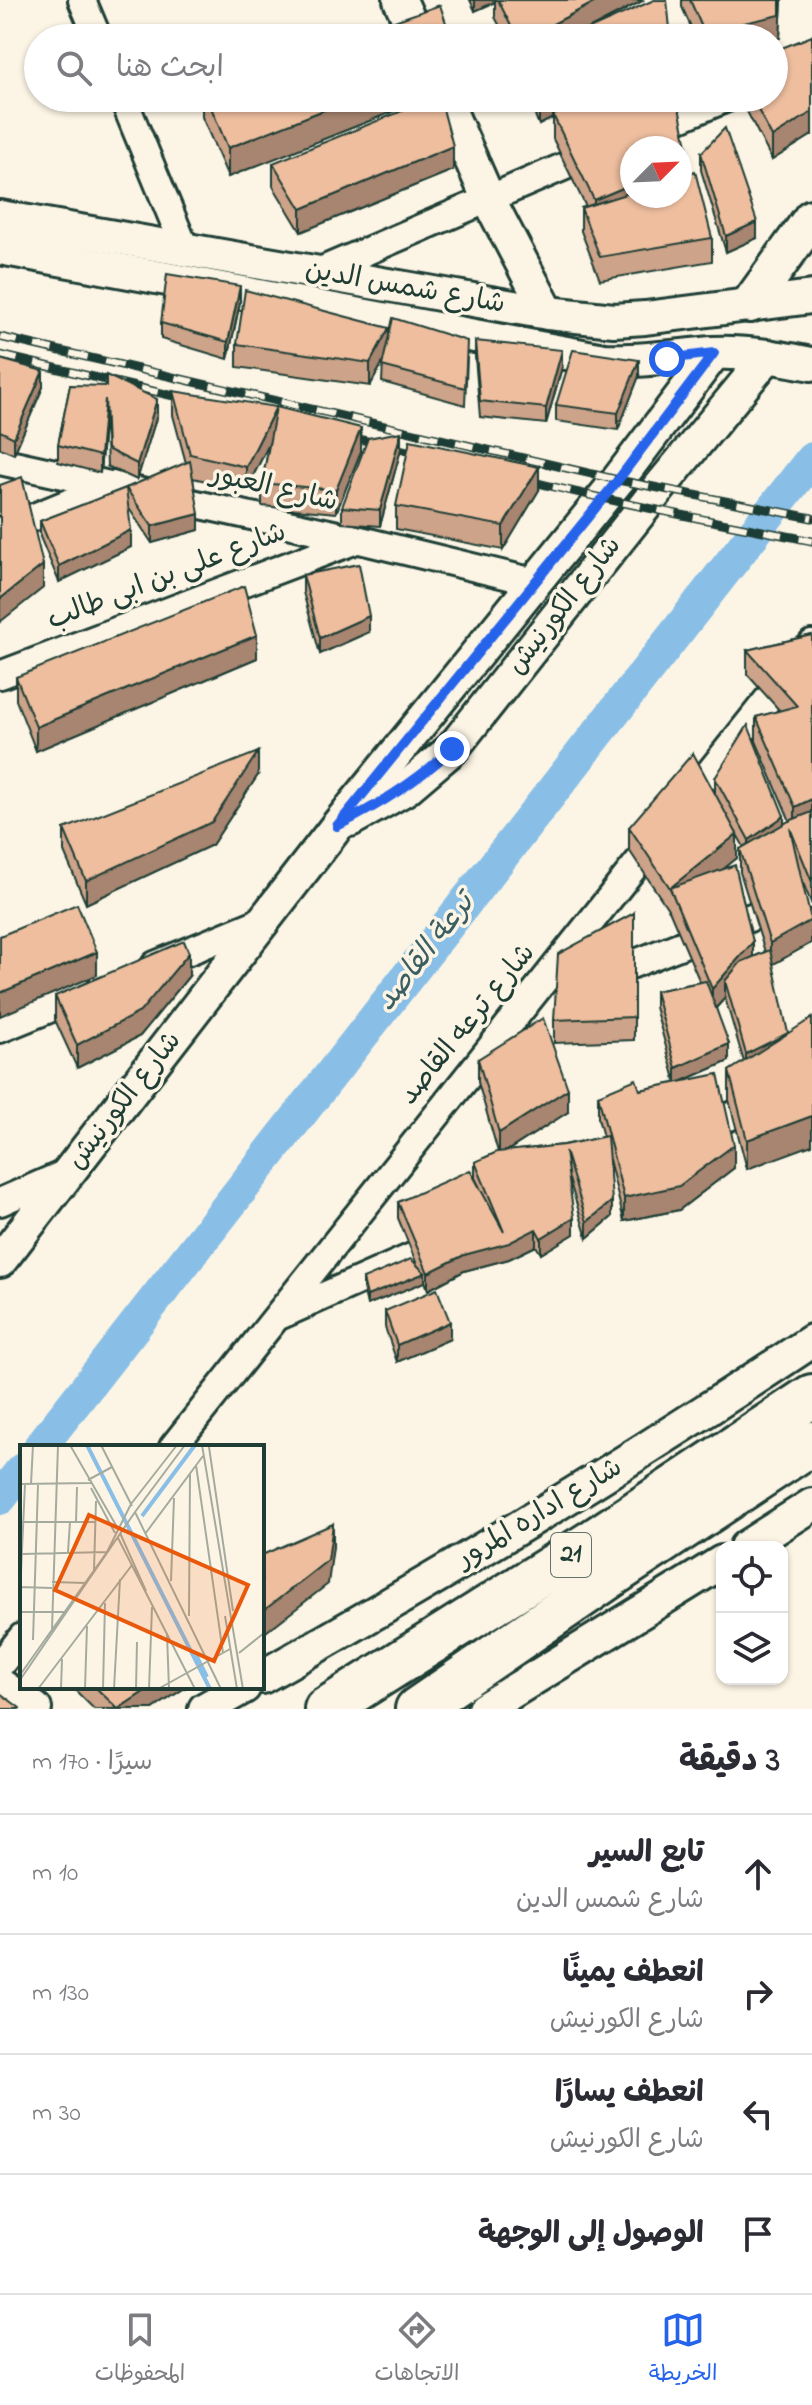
<!DOCTYPE html>
<html lang="ar">
<meta charset="utf-8">
<style>
:root{--surface:#fff;--page:#f2f2f3;--text:#2b2b33;--muted:#7c7c81;--line:#e1e1e2;--accent:#2563eb}
body{margin:0;font-family:"Indie Flower","Playpen Sans Arabic",sans-serif;background:var(--page);color:var(--text);direction:rtl}
.controls{position:absolute;right:24px;bottom:24px;display:grid;overflow:hidden;border-radius:16px;box-shadow:0 2px 6px #0004}
.controls button{width:72px;height:72px;display:grid;place-items:center;padding:0;border:0;border-bottom:2px solid var(--line);background:var(--surface);color:var(--text);font:40px sans-serif}
.compass{position:absolute;left:620px;top:136px;width:72px;height:72px;border-radius:50%;background:var(--surface);box-shadow:0 2px 6px #0004;rotate:66deg}
.stop{position:absolute;width:24px;height:24px;margin:-18px;border:6px solid #2563eb;border-radius:50%;background:#fff}
.stop.end{background:#2563eb;border-color:#fff;box-shadow:0 2px 8px #0008}
.list{margin:0;padding:0;list-style:none}
h2{display:flex;justify-content:space-between;align-items:center;height:104px;margin:0;padding:0 32px;font-size:34px}
h2 small{font-size:26px;font-weight:400;color:var(--muted)}
.list li{display:grid;grid-template-columns:52px 1fr auto;gap:24px;align-items:center;box-sizing:border-box;height:120px;padding:0 32px;border-top:2px solid var(--line)}
.list b{display:block;font-size:30px;white-space:nowrap}
.list p{margin:0;font-size:26px;white-space:nowrap;color:var(--muted)}
.list em{font-size:26px;font-style:normal;color:var(--muted)}
.icon{flex:none;width:44px;height:44px;fill:none;stroke:currentColor;stroke-width:2;stroke-linecap:round;stroke-linejoin:round}
.map{position:relative;flex:none;width:812px;height:1709px;overflow:hidden;direction:ltr}
.search{position:absolute;background:var(--surface);box-shadow:0 2px 6px #0004;left:24px;right:24px;top:24px;height:88px;display:flex;align-items:center;gap:20px;box-sizing:border-box;padding:0 28px;border-radius:44px;color:var(--muted);font-size:30px}
.sheet{height:584px;background:var(--surface)}
nav{display:flex;justify-content:space-around;align-items:center;box-sizing:border-box;height:112px;border-top:2px solid var(--line);background:var(--surface);font-size:22px;color:var(--muted)}
nav a{display:grid;justify-items:center;gap:4px}
nav .on{color:var(--accent)}
.map>svg:first-child{display:block}
</style>
<div class="map">
<svg width="812" height="1709" viewBox="0 0 812 1709">
<rect width="100%" height="100%" fill="#fcf5e5"/>
<filter id="ink" filterUnits="userSpaceOnUse"><feTurbulence type="fractalNoise" baseFrequency=".0125" numOctaves="2"/><feDisplacementMap in="SourceGraphic" scale="16" xChannelSelector="R" yChannelSelector="G"/><feConvolveMatrix kernelMatrix="1 2 1 2 8 2 1 2 1" color-interpolation-filters="sRGB"/></filter>
<g filter="url(#ink)">
<g fill="none" stroke-linecap="round" stroke-linejoin="round">
<!-- canal -->
<g stroke="#89bfe7" stroke-width="34">
<polyline points="40,1447 812,459"/>
<polyline points="0,1498 22,1470"/>
</g>
<defs>
<g id="minor">
<polyline points="82,0 98,38"/>
<polyline points="123,98 186,251"/>
<polyline points="649,131 727,98"/>
<polyline points="318,272 598,152"/>
<polyline points="0,461 356,539 534,582"/>
<polyline points="0,531 112,485"/>
<polyline points="0,675 356,540"/>
<polyline points="686,802 812,644"/>
<polyline points="155,965 264,920"/>
<polyline points="603,976 812,893"/>
<polyline points="0,1029 86,994"/>
<polyline points="694,1132 812,1081"/>
<polyline points="0,1202 71,1171"/>
<polyline points="281,1315 446,1242"/>
<polyline points="173,1447 659,836"/>
<polyline points="0,1665 22,1637"/>
</g>
<g id="tertiary">
<polyline points="400,0 417,38"/>
<polyline points="444,98 488,198 548,313"/>
<polyline points="0,217 548,313 614,320 645,318 812,297"/>
<path d="M0,248L604,360C641,362 676,356 712,353C745,351 780,358 812,364"/>
<polyline points="350,820 405,789 452,749 660,487 768,356"/>
<polyline points="0,1261 337,826 618,480 714,353"/>
<polyline points="746,1547 812,1505"/>
<path d="M262,1677C450,1572 633,1460 812,1341"/>
<polyline points="0,1685 35,1709"/>
<polyline points="205,1709 244,1687"/>
<polyline points="484,1709 722,1562"/>
</g>
<polyline id="secondary" points="750,304 812,218"/>
<g id="trunk">
<polyline points="326,1709 593,1541 812,1396"/>
<polyline points="417,1709 611,1576 812,1443"/>
</g>
</defs>
<!-- minor casing -->
<use href="#minor" stroke="#1f3d34" stroke-width="32"/>
<!-- tertiary casing -->
<use href="#tertiary" stroke="#1f3d34" stroke-width="38"/>
<!-- secondary casing -->
<use href="#secondary" stroke="#1f3d34" stroke-width="42"/>
<!-- trunk casing -->
<use href="#trunk" stroke="#1f3d34" stroke-width="48"/>
<!-- minor -->
<use href="#minor" stroke="#fcf5e5" stroke-width="26"/>
<!-- tertiary -->
<use href="#tertiary" stroke="#fcf5e5" stroke-width="32"/>
<!-- secondary -->
<use href="#secondary" stroke="#fcf5e5" stroke-width="36"/>
<!-- trunk -->
<use href="#trunk" stroke="#fcf5e5" stroke-width="42"/>
<defs>
<g id="rail">
<polyline points="0,337 618,480 812,518"/>
<polyline points="0,355 195,401"/>
<polyline points="339,434 428,456"/>
<path d="M518,478C615,503 714,521 812,541"/>
</g>
</defs>
<!-- rail casing -->
<use href="#rail" stroke="#1f3d34" stroke-width="9"/>
<!-- rail -->
<use href="#rail" stroke="#fcf5e5" stroke-width="6" stroke-dasharray="18" stroke-linecap="butt"/>
</g>
<!-- wall -->
<g fill="#cda389" stroke="#1f3d34" stroke-width="2" fill-rule="evenodd">
<polygon points="470,0 644,0 580,33 671,38 506,38 495,17 495,2 475,11"/>
<polygon points="682,0 782,0 780,38 774,39 774,38 696,38 682,7"/>
<polygon points="812,36 812,135 772,160 740,98 774,98"/>
<polygon points="202,98 427,98 228,177 202,117"/>
<polygon points="528,98 677,98 690,173 712,238 712,261 600,280 581,231 581,208 586,207 553,139 553,118 539,125"/>
<polygon points="701,153 757,238 726,252 701,170"/>
<polygon points="273,163 453,170 301,232 273,186"/>
<polygon points="240,302 228,359 161,339 161,323"/>
<polygon points="389,336 467,358 465,405 382,382 383,362 370,386 237,367 237,344"/>
<polygon points="475,341 562,367 546,424 480,417 475,357"/>
<polygon points="0,359 43,387 14,454 0,448"/>
<polygon points="639,376 618,430 556,421 556,405"/>
<polygon points="70,385 157,415 137,480 107,466 105,415 100,473 58,462 58,445"/>
<polygon points="173,391 361,451 336,513 262,506 262,483 269,444 246,490 193,478 199,530 152,543 128,507 131,547 59,582 40,537 40,521 126,488 186,463 173,415"/>
<polygon points="401,449 380,526 342,523 342,507"/>
<polygon points="539,490 503,550 396,529 396,506"/>
<polygon points="303,575 369,632 320,654 303,592"/>
<path d="M812,635V905L802,880L811,943L773,964L747,1169L729,1100V1071L744,1062L725,998L716,1008L729,1061L683,1081L734,1168L679,1210L624,1221L609,1159L612,1217L587,1238L569,1179L574,1234L541,1254L536,1246L509,1259L464,1271L428,1290L425,1281L367,1305L363,1288V1279L418,1267L398,1218V1202L479,1186L475,1178V1162L498,1152L478,1082V1059L568,1112L507,1151L564,1145L603,1137L598,1118V1095L640,1090L676,1083L655,1007V991L700,982L670,912L629,850V827L715,794V778L784,824L790,821L756,741V717L780,711L747,674V650ZM725,813L744,847L740,849V872L765,952L753,957L722,869L737,858Z"/>
<polygon points="257,658 36,751 16,700 16,677"/>
<polygon points="258,775 212,845 86,904 64,852 64,829"/>
<polygon points="634,913 634,1040 554,1043 554,1020"/>
<polygon points="189,976 140,1036 77,1068 55,1020 55,996"/>
<polygon points="385,1311 450,1339 397,1362 385,1327"/>
<polygon points="72,1687 186,1687 153,1709 94,1709"/>
</g>
<!-- shaded-wall -->
<g fill="#a7856f" stroke="#1f3d34" stroke-width="2">
<polygon points="475,0 495,0 495,2 475,11"/>
<polygon points="599,0 644,0 571,38 526,38"/>
<polygon points="780,0 782,0 780,38 774,39 774,38 704,38 704,32"/>
<polygon points="354,98 427,98 228,177 228,148"/>
<polygon points="547,98 598,98 553,115 553,118 539,125 539,102"/>
<polygon points="812,112 812,135 772,160 772,137"/>
<polygon points="453,146 453,170 301,232 301,209"/>
<polygon points="690,160 690,183 680,187 680,164"/>
<polygon points="632,184 632,196 594,223 594,200"/>
<polygon points="757,222 757,238 726,252 726,236"/>
<polygon points="240,286 240,302 228,359 228,342"/>
<polygon points="389,328 389,351 370,386 370,363"/>
<polygon points="562,350 562,367 546,424 546,408"/>
<polygon points="639,360 639,376 618,430 618,413"/>
<polygon points="43,371 43,387 14,454 14,438"/>
<polygon points="105,399 105,415 100,473 100,456"/>
<polygon points="157,399 157,415 137,480 137,464"/>
<polygon points="276,407 276,430 246,490 246,467"/>
<polygon points="361,428 361,451 336,513 336,490"/>
<polygon points="401,432 401,449 380,526 380,510"/>
<polygon points="539,467 539,490 503,550 503,526"/>
<polygon points="199,514 199,530 152,543 152,526"/>
<polygon points="131,530 131,547 59,582 59,566"/>
<polygon points="43,565 43,588 0,622 0,599"/>
<polygon points="369,616 369,632 320,654 320,638"/>
<polygon points="257,635 257,658 36,751 36,727"/>
<polygon points="258,752 258,775 212,845 86,904 86,881"/>
<polygon points="812,799 812,823 795,831 795,807"/>
<polygon points="784,816 784,833 749,856 749,840"/>
<polygon points="737,834 737,858 678,906 670,888"/>
<polygon points="811,920 811,943 770,966 770,943"/>
<polygon points="753,942 753,965 725,981 725,998 712,1012 712,989"/>
<polygon points="97,952 97,975 0,1016 0,993"/>
<polygon points="189,953 189,976 140,1036 77,1068 77,1045"/>
<polygon points="788,1033 746,1071 746,1054"/>
<polygon points="729,1044 729,1061 676,1084 676,1068"/>
<polygon points="568,1089 568,1112 499,1156 499,1133"/>
<polygon points="812,1116 812,1145 747,1169 747,1140"/>
<polygon points="734,1145 734,1168 679,1210 624,1221 624,1198"/>
<polygon points="612,1201 612,1217 587,1238 587,1222"/>
<polygon points="574,1218 574,1234 541,1254 541,1238"/>
<polygon points="536,1229 536,1246 509,1259 464,1271 428,1290 428,1273 464,1255"/>
<polygon points="425,1273 425,1282 367,1305 367,1296"/>
<polygon points="450,1322 450,1339 397,1362 397,1345"/>
<polygon points="333,1524 333,1547 328,1584 262,1635 262,1612"/>
<polygon points="151,1687 186,1687 153,1709 118,1709"/>
</g>
<!-- building -->
<g fill="#eebe9f" stroke="#1f3d34" stroke-width="2">
<polygon points="498,0 599,0 526,38 517,38"/>
<polygon points="654,0 667,0 671,38 569,38"/>
<polygon points="690,0 780,0 780,15 704,32"/>
<polygon points="440,5 451,38 346,38"/>
<polygon points="812,36 812,112 772,137 752,98 774,98 774,51"/>
<polygon points="207,98 354,98 228,148"/>
<polygon points="434,98 440,98 453,146 301,209 273,163"/>
<polygon points="594,98 677,98 690,160 680,164 680,148 632,148 632,184 594,200 553,115"/>
<polygon points="725,128 757,222 726,236 701,153"/>
<polygon points="695,171 712,238 600,257 581,208 632,192 632,196 680,196 680,176"/>
<polygon points="167,274 240,286 228,342 161,323"/>
<polygon points="245,290 389,328 370,363 237,344"/>
<polygon points="393,318 467,341 465,388 382,366"/>
<polygon points="475,341 562,350 546,408 480,401"/>
<polygon points="573,350 639,360 618,413 556,405"/>
<polygon points="0,359 43,371 14,438 0,431"/>
<polygon points="106,375 157,399 137,464 107,449 105,399 100,456 58,445 70,385 106,386"/>
<polygon points="173,391 276,407 246,467 190,454"/>
<polygon points="276,407 361,428 336,490 262,483"/>
<polygon points="401,432 380,510 342,507 368,438"/>
<polygon points="410,440 539,467 503,526 396,506"/>
<polygon points="190,461 199,514 152,526 126,488"/>
<polygon points="22,477 43,565 0,599 0,485"/>
<polygon points="126,488 131,530 59,566 40,521"/>
<polygon points="359,564 369,616 320,638 303,575"/>
<polygon points="244,586 257,635 36,727 16,677"/>
<polygon points="812,635 812,799 795,807 756,717 797,706 747,650"/>
<polygon points="748,725 784,816 749,840 715,778"/>
<polygon points="258,752 212,822 86,881 64,829"/>
<polygon points="693,753 737,834 670,888 629,827"/>
<polygon points="812,812 812,882 790,828 811,920 770,943 740,849 789,821"/>
<polygon points="735,865 753,942 712,989 670,888"/>
<polygon points="77,904 97,952 0,993 0,936"/>
<polygon points="634,913 634,1017 554,1020 558,954"/>
<polygon points="184,941 189,953 140,1012 77,1045 55,996"/>
<polygon points="770,950 788,1033 746,1054 725,981 741,962"/>
<polygon points="706,981 729,1044 676,1068 655,991"/>
<polygon points="543,1018 568,1089 499,1133 478,1059"/>
<polygon points="812,1018 812,1116 747,1140 729,1071"/>
<polygon points="718,1074 734,1145 679,1186 624,1198 598,1095 636,1079 640,1090"/>
<polygon points="607,1136 612,1201 587,1222 565,1151 574,1218 541,1238 536,1229 509,1243 464,1255 428,1273 398,1202 470,1170 504,1232 475,1162 497,1152 564,1145"/>
<polygon points="411,1259 425,1273 367,1296 363,1279"/>
<polygon points="437,1289 450,1322 397,1345 385,1311"/>
<polygon points="333,1524 328,1560 262,1612 262,1555"/>
<polygon points="95,1687 151,1687 118,1709"/>
<polygon points="0,1693 20,1708 19,1709 0,1709"/>
</g>
</g>
<g fill="none" stroke-linecap="round" stroke-linejoin="round" filter="url(#ink)">
<!-- route -->
<path stroke="#2563eb" stroke-width="10" d="M452,749C417,781 380,805 337,826L618,480L714,353L667,359"/>
</g>
<g text-anchor="middle" dominant-baseline="central" stroke-width="7" stroke-linejoin="round" paint-order="stroke">
<!-- shield labels -->
<rect fill="#fcf5e5" stroke="#617469" stroke-width="2" x="551" y="1533" width="40" height="44" rx="6"/>
<g font-size="26" font-weight="bold" fill="#1f3d34">
<text x="571" y="1555">21</text>
</g>
<!-- street labels -->
<g font-size="28" fill="#1f3d34" stroke="#fcf5e5">
<text transform="translate(405 288) rotate(10)">شارع شمس الدين</text>
<text transform="translate(274 489) rotate(13)">شارع العبور</text>
<text transform="translate(167 577) rotate(-21)">شارع على بن ابى طالب</text>
<text transform="translate(565 606) rotate(-52)">شارع الكورنيش</text>
<text transform="translate(468 1025) rotate(-51)">شارع ترعه القاصد</text>
<text transform="translate(125 1101) rotate(-52)">شارع الكورنيش</text>
<text transform="translate(540 1514) rotate(-31)">شارع اداره المرور</text>
</g>
<!-- water labels -->
<g font-size="30" font-style="italic" fill="#3a5e61" stroke="#fcf5e5">
<text transform="translate(426 953) rotate(-52)">ترعة القاصد</text>
</g>
</g>
<!-- overview -->
<g transform="translate(20 1445)">
<rect width="244" height="244" fill="#fcf5e5"/>
<path fill="none" stroke="#89bfe7" stroke-width="4" d="M67,0L190,244M122,71L175,0M176,210L187,232"/>
<path fill="none" stroke="#a4ab9e" stroke-width="2" d="M50,0L97,82M81,0L112,61M182,0L223,244M189,2L213,166M176,20L203,208M68,35L92,22M0,39L71,38M11,39L13,0M71,43L95,88M111,59L157,0M115,67L201,244M115,67L165,0M0,77H75M56,77L57,42M100,88L126,146M125,89L183,11M98,93L175,244M48,107L50,77M2,109L87,107M74,125L76,56M151,136L154,53M32,137L66,138M0,142L32,143M0,149L5,39M0,167H46M169,171L170,29M205,171L217,244M32,184L38,0M147,189L149,244M13,195L18,40M219,208L244,188M0,230L87,107L111,59M0,235L115,67M18,244L112,120M41,244L42,214M65,244L67,181M83,244L85,158M94,244L100,134M116,244L117,197M129,244L132,162M138,244L210,204"/>
<path fill="#e8590c" fill-opacity="0.15" stroke="#e8590c" stroke-width="4" d="M69,70L228,140L194,216L35,145Z"/>
<rect width="244" height="244" fill="none" stroke="#1f3d34" stroke-width="4"/>
</g>
</svg>
<div class="controls">
<button><svg class="icon" aria-label="locate" viewBox="0 0 24 24"><circle cx="12" cy="12" r="6"/><path d="M12 2v4M12 18v4M2 12h4M18 12h4"/></svg></button>
<button><svg class="icon" aria-label="layers" viewBox="0 0 24 24"><path d="M12 4l9 5-9 5-9-5zM3 14l9 5 9-5"/></svg></button>
</div>
<svg class="compass" viewBox="-18 -18 36 36"><path d="M0-13l5 13h-10z" fill="#e53935"/><path d="M0 13l5-13h-10z" fill="#7c7c81"/></svg>
<div class="stop" style="left:667px;top:359px"></div>
<div class="stop end" style="left:452px;top:749px"></div>
<div class="search"><svg class="icon" aria-label="search" viewBox="0 0 24 24"><circle cx="10" cy="10" r="6"/><path d="M15 15l6 6"/></svg>ابحث هنا</div>
</div>
<section class="sheet">
<h2>3 دقيقة<small>سيرًا · 170 m</small></h2>
<ul class="list">
<li><svg class="icon" aria-label="ahead" viewBox="0 0 24 24"><path d="M12 20V5M6 11l6-6 6 6"/></svg><div><b>تابع السير</b><p>شارع شمس الدين</p></div><em>10 m</em></li>
<li><svg class="icon" aria-label="right" viewBox="0 0 24 24"><path d="M7 20v-9h11M14 6l5 5-5 5"/></svg><div><b>انعطف يمينًا</b><p>شارع الكورنيش</p></div><em>130 m</em></li>
<li><svg class="icon" aria-label="left" viewBox="0 0 24 24"><path d="M17 20v-9H6M10 6l-5 5 5 5"/></svg><div><b>انعطف يسارًا</b><p>شارع الكورنيش</p></div><em>30 m</em></li>
<li><svg class="icon" aria-label="arrive" viewBox="0 0 24 24"><path d="M6 21V4h12l-3 4 3 4H6"/></svg><div><b>الوصول إلى الوجهة</b></div></li>
</ul>
</section>
<nav>
<a class="on"><svg class="icon" aria-label="map" viewBox="0 0 24 24"><path d="M3 6l6-2 6 2 6-2v14l-6 2-6-2-6 2zM9 4v14M15 6v14"/></svg>الخريطة</a>
<a><svg class="icon" aria-label="directions" viewBox="0 0 24 24"><path d="M12 3l9 9-9 9-9-9zM9 14v-3h6M13 9l2 2-2 2"/></svg>الاتجاهات</a>
<a><svg class="icon" aria-label="saved" viewBox="0 0 24 24"><path d="M7 4h10v16l-5-4-5 4z"/></svg>المحفوظات</a>
</nav>
